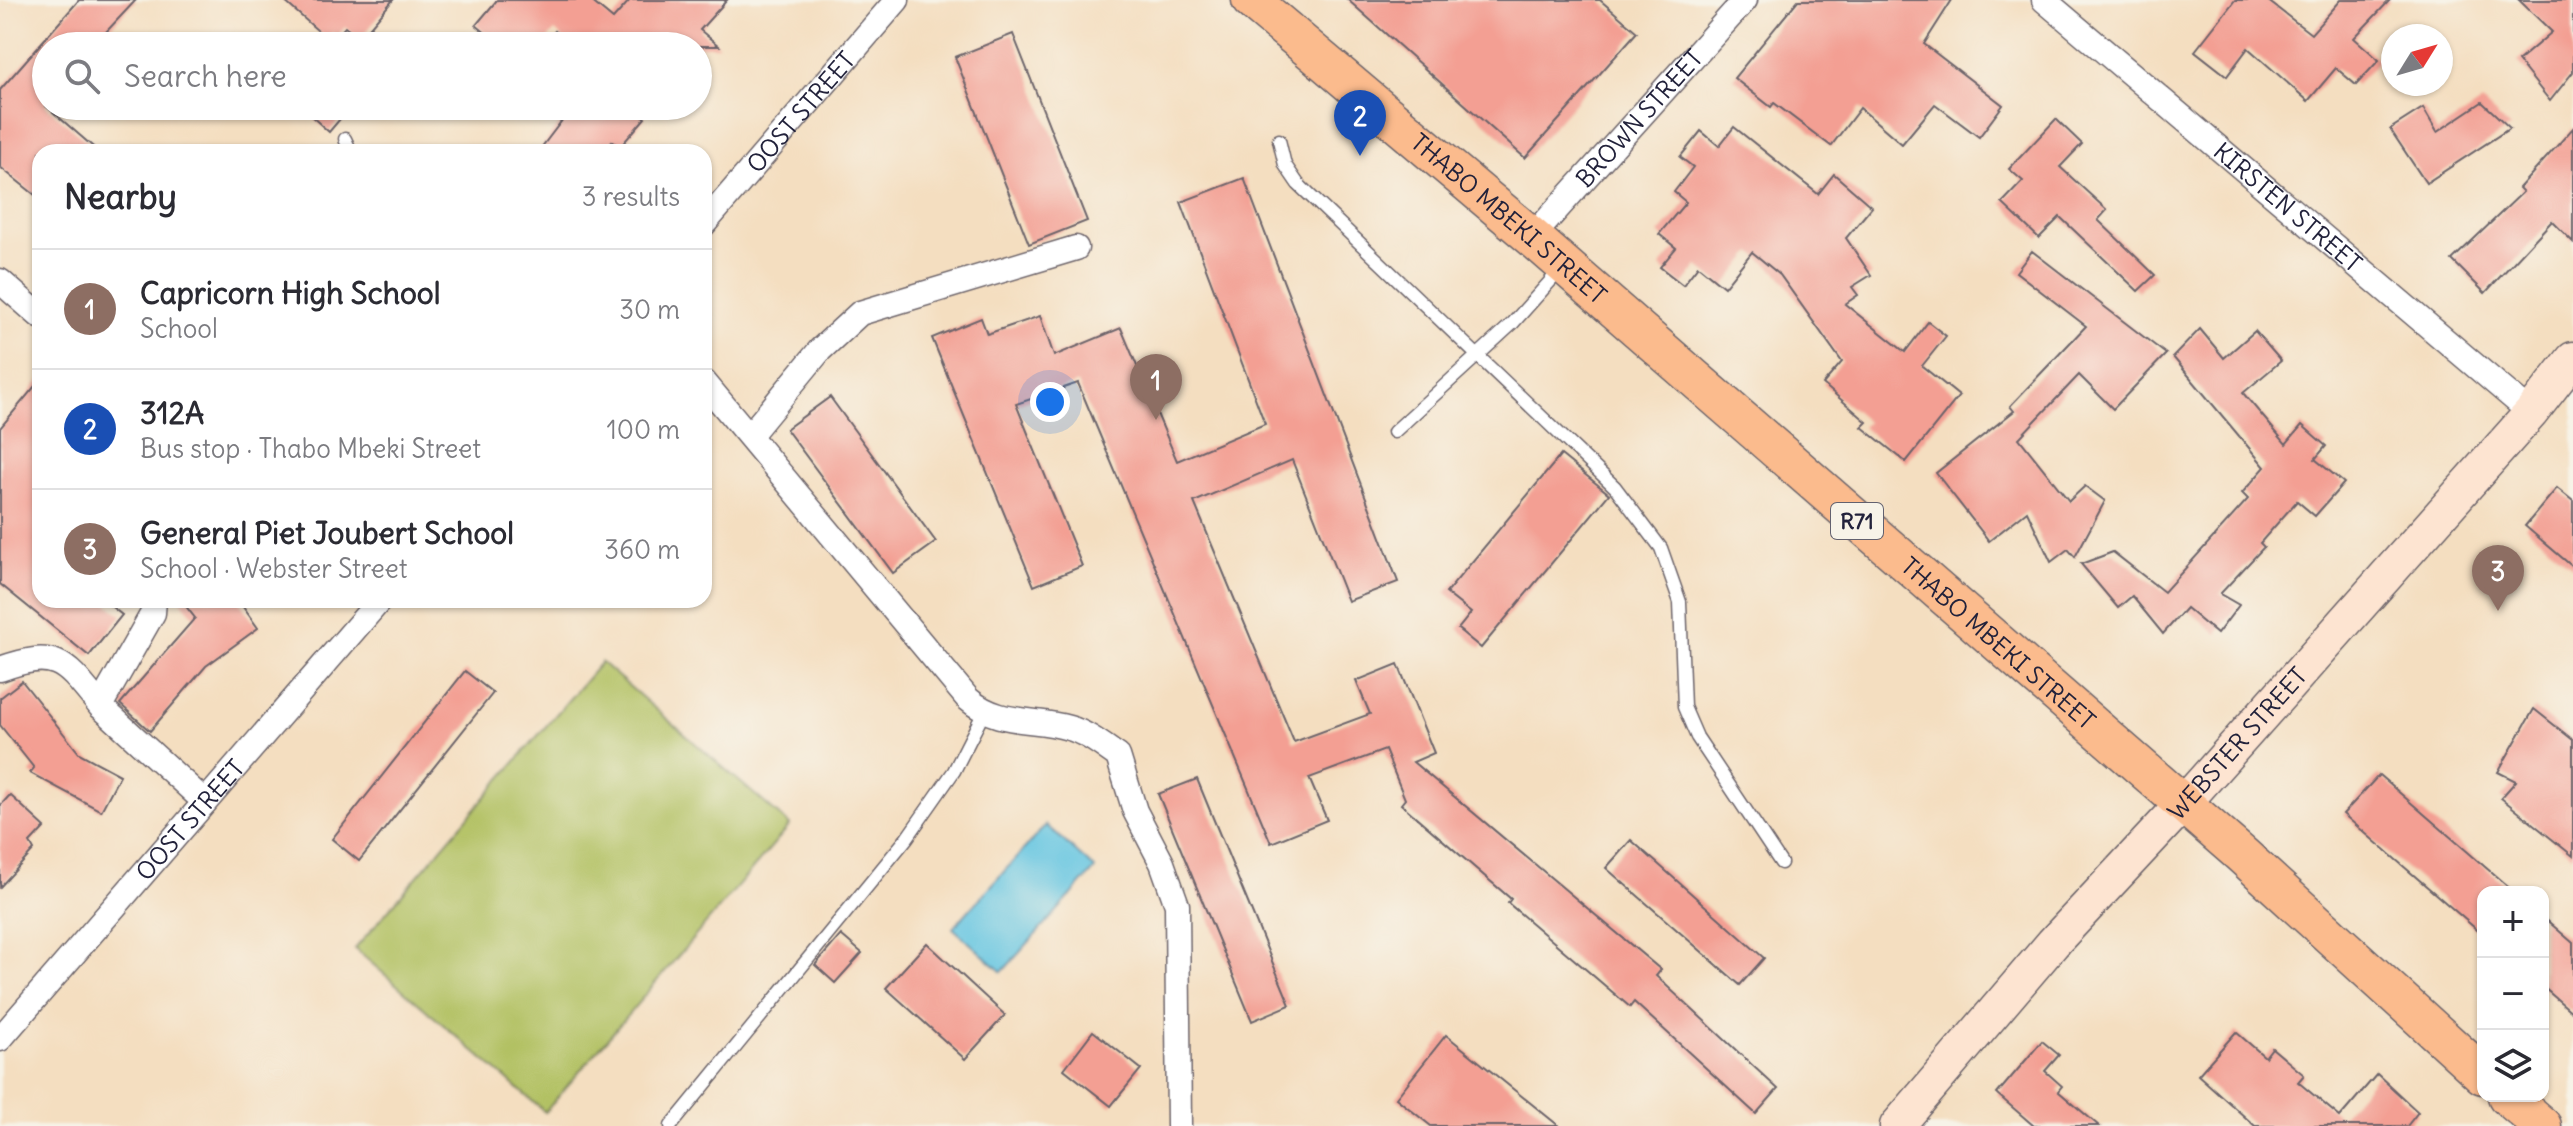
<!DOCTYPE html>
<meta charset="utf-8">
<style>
:root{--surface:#fff;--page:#f7f7f7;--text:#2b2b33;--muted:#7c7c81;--line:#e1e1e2;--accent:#b5179e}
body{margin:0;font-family:Delius,sans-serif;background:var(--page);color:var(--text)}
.controls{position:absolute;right:24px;bottom:24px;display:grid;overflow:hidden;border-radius:16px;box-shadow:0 2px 6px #0004}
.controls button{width:72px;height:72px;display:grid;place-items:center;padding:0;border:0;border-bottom:2px solid var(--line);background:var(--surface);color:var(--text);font:40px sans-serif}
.compass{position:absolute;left:2381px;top:24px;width:72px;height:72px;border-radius:50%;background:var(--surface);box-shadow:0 2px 6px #0004;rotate:53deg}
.you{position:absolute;left:1050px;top:402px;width:28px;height:28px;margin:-20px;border:6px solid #fff;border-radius:50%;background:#1a73e8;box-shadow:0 0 0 12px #1a73e833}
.badge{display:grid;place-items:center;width:52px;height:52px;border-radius:50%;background:var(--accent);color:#fff;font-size:26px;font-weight:700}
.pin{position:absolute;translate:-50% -66px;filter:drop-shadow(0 2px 4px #0008)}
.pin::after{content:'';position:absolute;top:42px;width:28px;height:24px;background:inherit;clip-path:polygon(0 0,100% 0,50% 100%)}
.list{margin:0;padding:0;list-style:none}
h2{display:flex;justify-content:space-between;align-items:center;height:104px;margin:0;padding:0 32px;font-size:34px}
h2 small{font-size:26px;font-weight:400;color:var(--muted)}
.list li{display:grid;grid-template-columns:52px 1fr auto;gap:24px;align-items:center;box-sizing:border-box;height:120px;padding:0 32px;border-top:2px solid var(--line)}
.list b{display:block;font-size:30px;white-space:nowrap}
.list p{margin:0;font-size:26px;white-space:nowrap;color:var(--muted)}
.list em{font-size:26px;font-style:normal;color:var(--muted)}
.icon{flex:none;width:44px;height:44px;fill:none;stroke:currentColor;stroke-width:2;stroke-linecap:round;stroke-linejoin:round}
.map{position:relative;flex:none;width:2573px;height:1126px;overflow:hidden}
.search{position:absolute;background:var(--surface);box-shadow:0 2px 6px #0004;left:32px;top:32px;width:680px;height:88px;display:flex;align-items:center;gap:20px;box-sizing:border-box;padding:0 28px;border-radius:44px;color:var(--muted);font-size:30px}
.panel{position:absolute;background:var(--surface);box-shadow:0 2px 6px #0004;left:32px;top:144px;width:680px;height:464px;border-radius:24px}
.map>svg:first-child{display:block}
</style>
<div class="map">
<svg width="2573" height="1126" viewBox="0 0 2573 1126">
<rect width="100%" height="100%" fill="#f7f3e8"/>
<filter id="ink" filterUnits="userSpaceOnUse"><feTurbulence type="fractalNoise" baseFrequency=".0125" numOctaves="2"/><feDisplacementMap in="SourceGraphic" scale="16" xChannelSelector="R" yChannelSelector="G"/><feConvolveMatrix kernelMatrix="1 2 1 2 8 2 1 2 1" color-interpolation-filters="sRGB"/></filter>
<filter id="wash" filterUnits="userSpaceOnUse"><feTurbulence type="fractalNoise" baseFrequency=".006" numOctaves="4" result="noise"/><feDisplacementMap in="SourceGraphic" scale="32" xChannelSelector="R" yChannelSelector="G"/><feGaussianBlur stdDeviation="1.8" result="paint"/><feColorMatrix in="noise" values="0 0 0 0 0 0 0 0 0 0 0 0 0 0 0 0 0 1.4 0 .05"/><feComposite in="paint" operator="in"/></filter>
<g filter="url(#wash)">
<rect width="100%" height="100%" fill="#f4dec0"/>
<!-- green -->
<polygon fill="#b2c164" stroke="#6a7250" stroke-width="2" points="601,662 790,825 545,1112 355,949"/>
<!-- water -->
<polygon fill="#63c5e1" stroke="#42748e" stroke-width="2" points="1046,825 1095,869 1002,972 953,928"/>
<g id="blocks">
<!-- building -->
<g fill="#f39f93">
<polygon points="79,0 136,0 106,32 121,46 46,46 46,106 99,152 40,152 40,199 0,167 0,90"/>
<polygon points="283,0 393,0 360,39 345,27 337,36 332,32 326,38"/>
<polygon points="497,0 590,0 613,19 630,0 727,0 700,30 719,46 572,46 555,31 541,46 501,46 476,25"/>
<polygon points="1348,0 1600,0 1637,32 1525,158"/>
<polygon points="1798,0 1952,0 1924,44 2003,105 1979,137 1935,104 1902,144 1860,108 1831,146 1774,103 1771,107 1734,78"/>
<polygon points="2235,0 2267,0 2311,34 2341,0 2390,0 2354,38 2379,60 2356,85 2336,68 2308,101 2248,48 2227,76 2195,51"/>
<polygon points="2519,0 2573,0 2573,72 2550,101 2518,61 2552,32"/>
<polygon points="1013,34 1087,221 1029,244 955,57"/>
<polygon points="2482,102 2510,128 2426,183 2390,129 2423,108 2437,132"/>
<polygon points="300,106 351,106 329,132"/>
<polygon points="573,106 631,106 645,118 620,147 612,141 603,152 538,152"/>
<polygon points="2056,119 2082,144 2060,167 2107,210 2098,220 2155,275 2138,291 2060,217 2039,238 2002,203 2023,181 2009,169"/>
<polygon points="1734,127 1818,194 1834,174 1872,207 1846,238 1871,275 1852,287 1858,295 1845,304 1905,352 1928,322 1946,336 1922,366 1959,396 1906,462 1862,427 1867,422 1823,384 1842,362 1780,275 1752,252 1724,287 1698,266 1683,285 1660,267 1676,248 1659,234 1686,202 1674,192 1693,167 1680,157 1701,131 1719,146"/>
<polygon points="2573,128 2573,242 2552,221 2485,293 2452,260 2523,192 2519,188"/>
<polygon points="1244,178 1398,582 1348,601 1292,460 1194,502 1294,742 1370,714 1356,681 1398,664 1434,753 1413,762 1661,970 1656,976 1778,1089 1756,1114 1634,1002 1630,1007 1508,903 1511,899 1401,804 1405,799 1385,750 1309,778 1327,820 1271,843 1078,383 1016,404 1082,566 1034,586 932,338 981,318 987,334 1040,316 1054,356 1121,328 1177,461 1265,424 1181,202"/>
<polygon points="2032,251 2166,354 2113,409 2079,375 2019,438 2069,501 2085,486 2105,501 2075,557 2068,549 2051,562 2027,511 1989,541 1936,473 2014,411 2010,406 2086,326 2016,272"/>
<polygon points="2200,329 2224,358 2255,331 2281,361 2243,393 2286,444 2302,425 2326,446 2315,459 2344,483 2315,516 2297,501 2260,543 2264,547 2220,594 2239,605 2217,634 2186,608 2163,634 2132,596 2118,608 2081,564 2113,552 2164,592 2248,499 2242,493 2265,467 2173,357"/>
<polygon points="40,380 40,600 103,600 122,615 89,656 0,584 0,428"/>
<polygon points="830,397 936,542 893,573 786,429"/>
<polygon points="1561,455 1609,494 1481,648 1458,629 1471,613 1446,593"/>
<polygon points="2557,488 2573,501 2573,567 2525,526"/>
<polygon points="181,600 238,600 258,628 206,666 150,731 120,704 195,618"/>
<polygon points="465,671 493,693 359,861 332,839"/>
<polygon points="22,681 79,753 120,775 101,811 30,773 34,768 0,725 0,698"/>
<polygon points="2534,709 2573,740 2573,856 2501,798 2516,781 2498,772"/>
<polygon points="2379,775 2514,892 2483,892 2483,935 2343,814"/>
<polygon points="1197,779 1290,1005 1252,1021 1158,794"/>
<polygon points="10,795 45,827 30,843 34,850 0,887 0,806"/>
<polygon points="1631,840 1764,958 1740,985 1606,868"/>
<polygon points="2543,917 2573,943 2573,1013 2543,987"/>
<polygon points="841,935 862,953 835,983 815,965"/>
<polygon points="927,943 1005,1015 965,1059 886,988"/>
<polygon points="1093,1031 1141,1069 1111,1106 1064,1069"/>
<polygon points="2236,1032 2265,1057 2272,1048 2304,1075 2298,1082 2340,1117 2377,1074 2418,1112 2407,1126 2255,1126 2198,1075"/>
<polygon points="1446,1035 1559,1126 1431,1126 1396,1098"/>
<polygon points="2042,1041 2059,1055 2045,1071 2062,1086 2058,1091 2099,1126 2034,1126 1997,1094"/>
</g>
</g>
</g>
<g filter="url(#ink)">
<use href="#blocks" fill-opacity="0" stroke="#6c646a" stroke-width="2"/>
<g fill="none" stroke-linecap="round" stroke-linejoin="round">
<defs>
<g id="lane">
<polyline points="345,139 351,152"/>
<polyline points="1279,140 1285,165 1298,184 1615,487 1661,548 1680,602 1684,707 1697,737 1781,863"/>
<polyline points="1394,432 1513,323 1562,268"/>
<polyline points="671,1126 907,838 954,771 984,712"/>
</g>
<g id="street">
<path id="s1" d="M2044,0L2531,413"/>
<path id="s2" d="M704,224L897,0"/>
<path id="s3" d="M1532,237L1745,0"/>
<polyline points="0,281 40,316"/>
<path d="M704,382L968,699C999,726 1032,717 1069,728C1087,733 1103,746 1118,756L1135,811L1162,863L1177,905L1179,1126"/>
<polyline points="750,435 820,350 860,313 1076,248"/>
<polyline points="154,600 153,613 100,706 205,802"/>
<path d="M0,669C58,648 65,663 100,706"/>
<path id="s4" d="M0,1039L380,600"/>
</g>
<g id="secondary">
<path id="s5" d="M1897,1126L2053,943L2183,804L2531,413L2573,359"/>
</g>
<g id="primary">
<path id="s6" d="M1251,0L1532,237L2242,855L2483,1075"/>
<polyline points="2507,1096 2542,1126"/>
</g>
</defs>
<!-- lane casing -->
<use href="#lane" stroke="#6c646a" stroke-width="15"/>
<!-- street casing -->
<use href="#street" stroke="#6c646a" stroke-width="27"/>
<!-- secondary casing -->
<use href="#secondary" stroke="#6c646a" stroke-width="37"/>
<!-- primary casing -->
<use href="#primary" stroke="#6c646a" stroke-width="41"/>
<!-- lane -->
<use href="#lane" stroke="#fff" stroke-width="12"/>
<!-- street -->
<use href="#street" stroke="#fff" stroke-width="24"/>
<!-- secondary -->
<use href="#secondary" stroke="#fde4d1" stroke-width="34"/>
<!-- primary -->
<use href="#primary" stroke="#fbbb8d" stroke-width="38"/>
</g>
</g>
<g text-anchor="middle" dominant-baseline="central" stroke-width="7" stroke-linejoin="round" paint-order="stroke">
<!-- shield labels -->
<rect fill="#f7f3e8" stroke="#62616f" stroke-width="2" x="1831" y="503" width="52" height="36" rx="6"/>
<g font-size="22" font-weight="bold" fill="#22223b">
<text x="1857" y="521">R71</text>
</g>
<!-- street labels -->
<g font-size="24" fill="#22223b" stroke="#f7f3e8">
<text stroke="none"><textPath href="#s2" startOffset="148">OOST STREET</textPath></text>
<text stroke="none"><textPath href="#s3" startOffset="160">BROWN STREET</textPath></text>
<text stroke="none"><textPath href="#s1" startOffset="320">KIRSTEN STREET</textPath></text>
<text stroke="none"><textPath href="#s6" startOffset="338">THABO MBEKI STREET</textPath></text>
<text stroke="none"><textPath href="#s6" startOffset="986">THABO MBEKI STREET</textPath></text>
<text stroke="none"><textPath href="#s5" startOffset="512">WEBSTER STREET</textPath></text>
<text stroke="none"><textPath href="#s4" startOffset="290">OOST STREET</textPath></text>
</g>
</g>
</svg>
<div class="controls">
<button>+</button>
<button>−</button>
<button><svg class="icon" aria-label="layers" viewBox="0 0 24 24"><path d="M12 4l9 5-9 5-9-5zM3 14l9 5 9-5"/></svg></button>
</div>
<svg class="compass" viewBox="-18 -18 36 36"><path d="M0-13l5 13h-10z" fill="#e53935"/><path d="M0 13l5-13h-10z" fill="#7c7c81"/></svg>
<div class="you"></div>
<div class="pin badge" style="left:1156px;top:420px;background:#8d6e63">1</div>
<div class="pin badge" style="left:1360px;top:156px;background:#1a4fb4">2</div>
<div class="pin badge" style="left:2498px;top:611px;background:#8d6e63">3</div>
<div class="search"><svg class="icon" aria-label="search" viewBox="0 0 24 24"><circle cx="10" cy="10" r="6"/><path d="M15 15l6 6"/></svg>Search here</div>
<section class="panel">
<h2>Nearby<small>3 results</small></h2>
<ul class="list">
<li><span class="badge" style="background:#8d6e63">1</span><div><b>Capricorn High School</b><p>School</p></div><em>30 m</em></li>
<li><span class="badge" style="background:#1a4fb4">2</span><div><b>312A</b><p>Bus stop · Thabo Mbeki Street</p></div><em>100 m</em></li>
<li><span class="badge" style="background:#8d6e63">3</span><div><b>General Piet Joubert School</b><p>School · Webster Street</p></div><em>360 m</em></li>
</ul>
</section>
</div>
